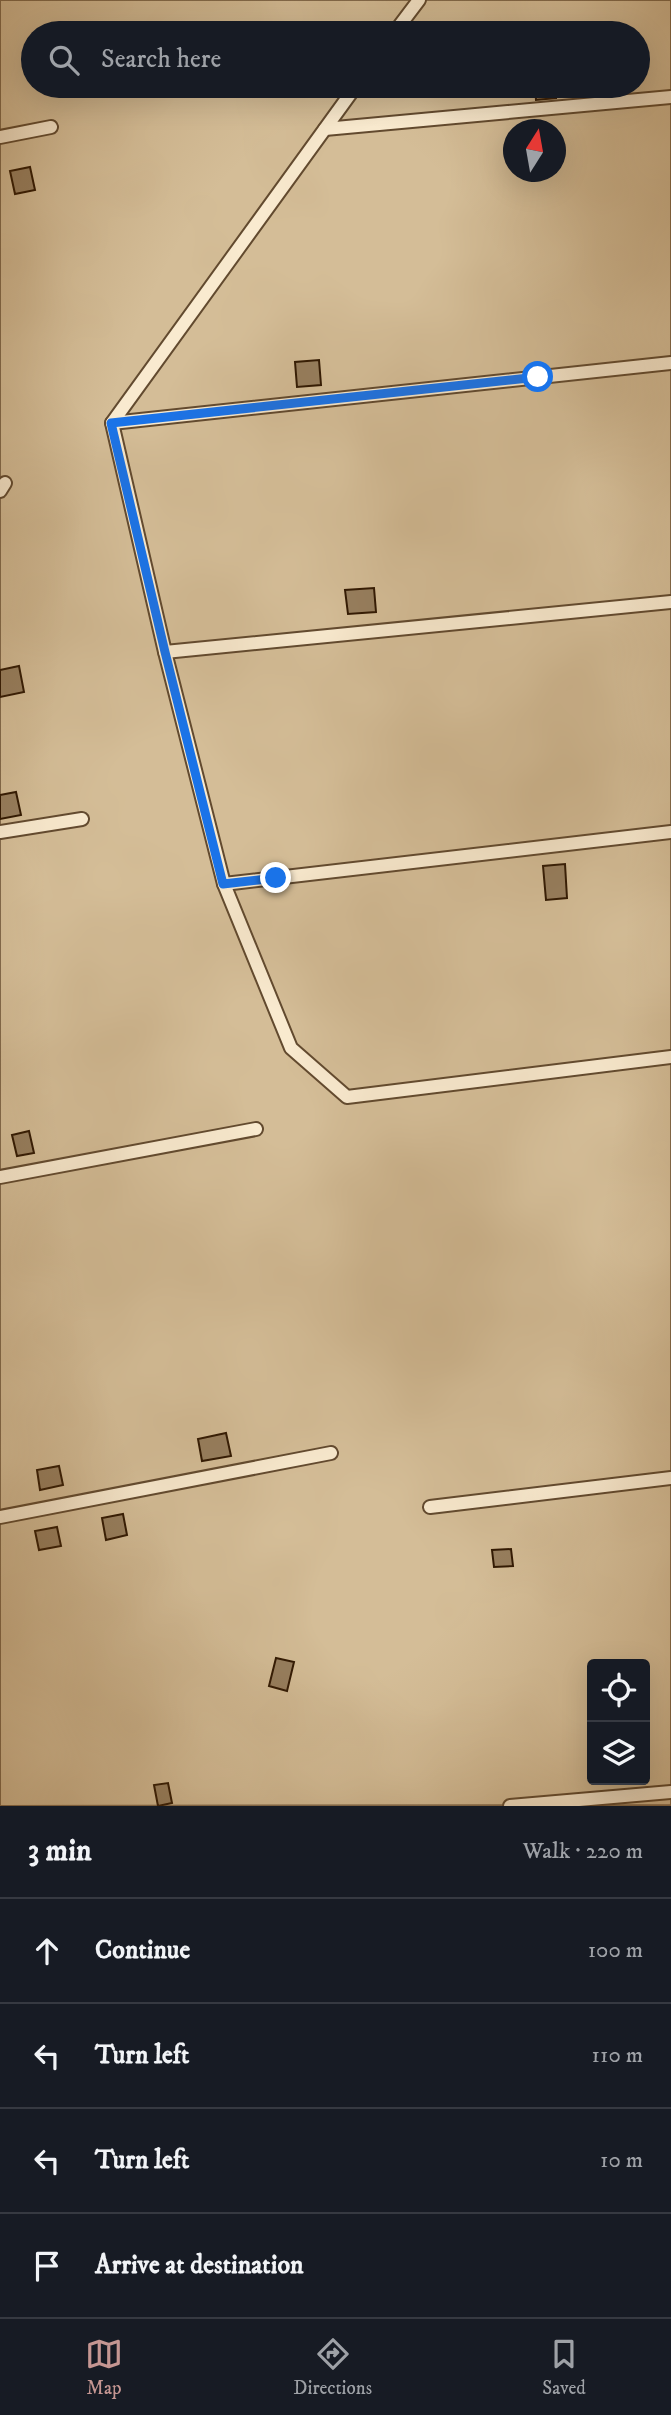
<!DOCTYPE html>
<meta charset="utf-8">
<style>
:root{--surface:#171b24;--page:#20242c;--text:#f1f3f6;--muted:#9ea1a6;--line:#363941;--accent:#c59692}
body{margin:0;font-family:"IM FELL DW Pica",serif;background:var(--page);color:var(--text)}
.controls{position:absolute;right:21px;bottom:21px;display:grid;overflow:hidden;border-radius:7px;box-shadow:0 7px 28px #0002}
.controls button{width:63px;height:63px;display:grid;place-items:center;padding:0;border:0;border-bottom:2px solid var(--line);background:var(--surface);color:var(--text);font:35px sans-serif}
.compass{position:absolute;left:503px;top:119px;width:63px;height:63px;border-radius:50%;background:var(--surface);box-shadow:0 7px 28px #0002;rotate:11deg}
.stop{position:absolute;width:21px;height:21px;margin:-16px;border:5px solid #1a73e8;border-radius:50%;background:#fff}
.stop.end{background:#1a73e8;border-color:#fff;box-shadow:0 2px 7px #0008}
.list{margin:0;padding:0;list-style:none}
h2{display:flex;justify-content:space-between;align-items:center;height:91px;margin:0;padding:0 28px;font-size:30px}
h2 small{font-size:23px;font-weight:400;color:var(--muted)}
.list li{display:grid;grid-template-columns:46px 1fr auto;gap:21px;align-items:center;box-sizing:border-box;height:105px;padding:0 28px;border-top:2px solid var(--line)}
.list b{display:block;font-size:26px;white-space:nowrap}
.list em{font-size:23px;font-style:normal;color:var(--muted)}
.icon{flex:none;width:38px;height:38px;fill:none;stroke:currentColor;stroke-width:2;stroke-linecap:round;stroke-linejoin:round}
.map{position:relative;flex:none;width:671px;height:1806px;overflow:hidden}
.search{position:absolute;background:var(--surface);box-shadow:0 7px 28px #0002;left:21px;right:21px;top:21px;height:77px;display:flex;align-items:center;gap:18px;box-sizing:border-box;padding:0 24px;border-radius:38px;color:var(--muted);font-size:26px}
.sheet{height:511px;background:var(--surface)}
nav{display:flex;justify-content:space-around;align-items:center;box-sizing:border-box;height:98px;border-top:2px solid var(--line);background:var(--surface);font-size:19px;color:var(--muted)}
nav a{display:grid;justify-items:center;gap:4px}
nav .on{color:var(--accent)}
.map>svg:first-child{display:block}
</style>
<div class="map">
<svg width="671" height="1806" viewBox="0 0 671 1806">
<rect width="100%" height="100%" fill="#f6dfb5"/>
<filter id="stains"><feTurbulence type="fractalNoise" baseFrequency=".00286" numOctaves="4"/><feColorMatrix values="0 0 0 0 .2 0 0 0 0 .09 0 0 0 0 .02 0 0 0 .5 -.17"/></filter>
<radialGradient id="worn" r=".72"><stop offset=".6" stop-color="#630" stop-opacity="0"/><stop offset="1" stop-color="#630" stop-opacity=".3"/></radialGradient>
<!-- green -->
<path fill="#d4bd97" stroke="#826a4c" stroke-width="2" fill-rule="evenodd" d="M0,0H671V1805L0,1806ZM33,33H638V86H33ZM514,130H556V172H514ZM592,1664H645V1780H592Z"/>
<!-- building -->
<g fill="#977f5f" stroke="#301802" stroke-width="2">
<polygon points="535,86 555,86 556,98 536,100"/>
<polygon points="30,167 35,190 15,194 10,171"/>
<polygon points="319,360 321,385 297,387 295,362"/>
<polygon points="374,588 376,612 348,614 345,590"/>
<polygon points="19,666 24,692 0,697 0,670"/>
<polygon points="16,792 21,815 0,819 0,795"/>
<polygon points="565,864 567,898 546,900 543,866"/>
<polygon points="29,1131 34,1153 17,1156 12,1135"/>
<polygon points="226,1433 231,1456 202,1461 198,1439"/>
<polygon points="59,1466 63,1485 40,1490 37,1470"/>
<polygon points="123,1514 127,1535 106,1540 102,1518"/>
<polygon points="57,1527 61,1546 39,1550 35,1531"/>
<polygon points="511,1549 513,1566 494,1567 492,1550"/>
<polygon points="276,1658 294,1662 287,1691 269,1686"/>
<polygon points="168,1783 172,1803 158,1806 154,1785"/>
</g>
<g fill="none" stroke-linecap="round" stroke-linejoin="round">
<defs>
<g id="service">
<polyline points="394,33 419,0"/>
<polyline points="356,86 112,423 165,652 224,884 291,1048 347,1097 671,1057"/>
<polyline points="325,129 671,97"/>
<polyline points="0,137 51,127"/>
<polyline points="112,423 671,363"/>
<polyline points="0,491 5,483"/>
<polyline points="165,652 671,602"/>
<polyline points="0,832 82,819"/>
<polyline points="224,884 671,832"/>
<polyline points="0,1177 256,1129"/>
<polyline points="430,1507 671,1478"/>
<polyline points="0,1517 331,1453"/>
<polyline points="510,1806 671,1792"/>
</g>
</defs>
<!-- service casing -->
<use href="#service" stroke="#624a2f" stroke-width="16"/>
<!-- service -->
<use href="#service" stroke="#f9eacf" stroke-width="12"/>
</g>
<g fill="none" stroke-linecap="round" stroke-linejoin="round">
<!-- route -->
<polyline stroke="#1a73e8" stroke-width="9" points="276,878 223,884 165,652 111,423 538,377"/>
</g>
<rect width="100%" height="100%" filter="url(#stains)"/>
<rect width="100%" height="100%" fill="url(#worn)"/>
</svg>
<div class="controls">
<button><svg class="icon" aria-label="locate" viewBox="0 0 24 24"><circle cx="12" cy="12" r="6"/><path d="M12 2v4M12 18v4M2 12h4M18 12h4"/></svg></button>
<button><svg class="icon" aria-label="layers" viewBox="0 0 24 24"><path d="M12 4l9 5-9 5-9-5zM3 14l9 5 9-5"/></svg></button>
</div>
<svg class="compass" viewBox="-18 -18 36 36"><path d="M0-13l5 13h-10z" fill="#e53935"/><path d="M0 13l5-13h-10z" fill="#9ea1a6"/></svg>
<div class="stop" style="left:538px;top:377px"></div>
<div class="stop end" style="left:276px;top:878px"></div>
<div class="search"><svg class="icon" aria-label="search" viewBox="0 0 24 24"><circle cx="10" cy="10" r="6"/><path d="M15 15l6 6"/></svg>Search here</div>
</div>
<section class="sheet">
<h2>3 min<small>Walk · 220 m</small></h2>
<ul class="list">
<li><svg class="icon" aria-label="ahead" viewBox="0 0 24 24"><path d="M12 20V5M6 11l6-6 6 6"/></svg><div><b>Continue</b></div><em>100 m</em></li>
<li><svg class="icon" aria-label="left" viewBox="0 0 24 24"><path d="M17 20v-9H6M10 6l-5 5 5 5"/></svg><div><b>Turn left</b></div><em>110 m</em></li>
<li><svg class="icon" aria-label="left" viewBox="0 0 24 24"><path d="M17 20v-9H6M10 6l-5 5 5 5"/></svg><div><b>Turn left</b></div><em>10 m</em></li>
<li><svg class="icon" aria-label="arrive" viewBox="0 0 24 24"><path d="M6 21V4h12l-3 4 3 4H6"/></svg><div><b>Arrive at destination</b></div></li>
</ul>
</section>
<nav>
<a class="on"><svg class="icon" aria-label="map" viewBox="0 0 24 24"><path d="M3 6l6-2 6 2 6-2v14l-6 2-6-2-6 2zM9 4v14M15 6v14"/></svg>Map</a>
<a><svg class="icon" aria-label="directions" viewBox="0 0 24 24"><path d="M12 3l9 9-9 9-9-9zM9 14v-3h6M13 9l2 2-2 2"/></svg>Directions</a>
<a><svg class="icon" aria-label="saved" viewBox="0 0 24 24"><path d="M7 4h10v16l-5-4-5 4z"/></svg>Saved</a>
</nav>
